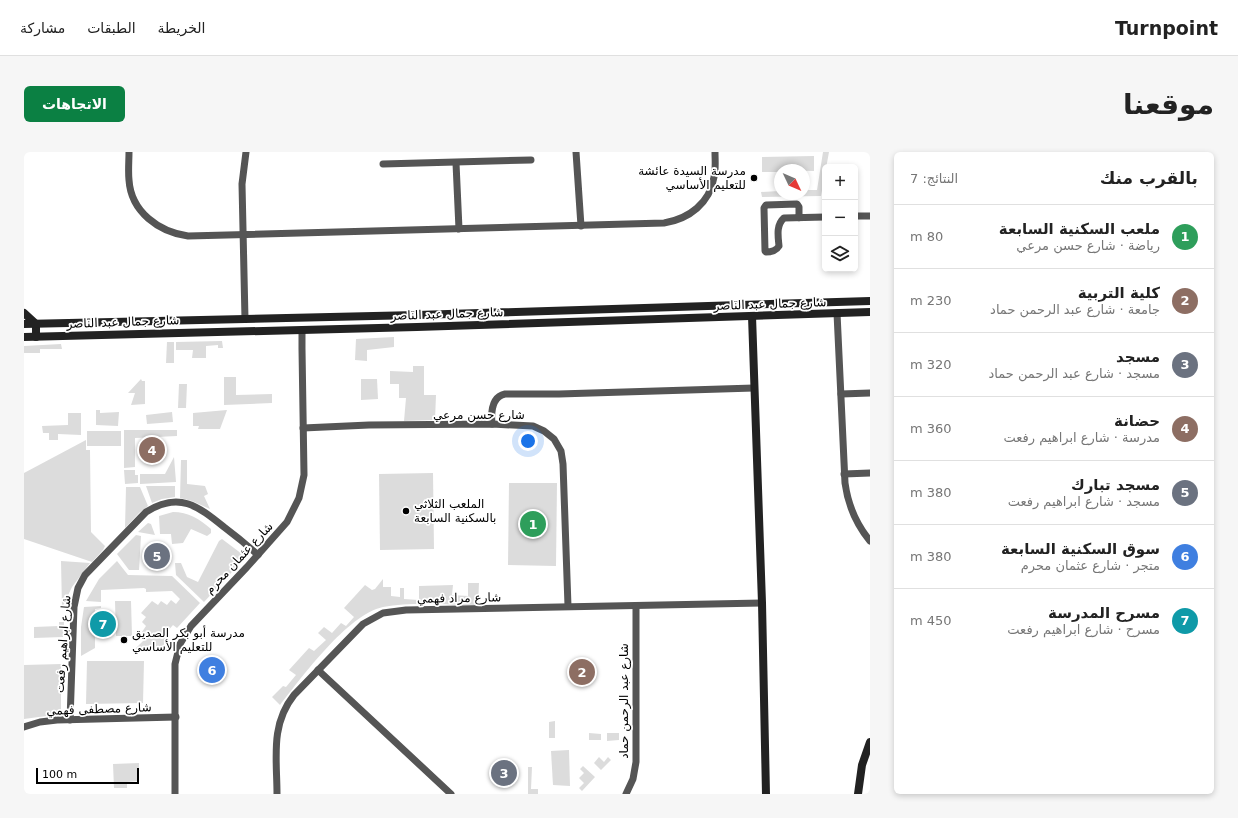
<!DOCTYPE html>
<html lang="ar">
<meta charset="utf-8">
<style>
:root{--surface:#fff;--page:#f6f6f6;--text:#222;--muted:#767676;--line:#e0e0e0;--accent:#0b8043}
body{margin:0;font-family:"DejaVu Sans","Noto Sans Arabic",sans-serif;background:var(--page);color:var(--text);direction:rtl}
.controls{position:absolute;right:12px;top:12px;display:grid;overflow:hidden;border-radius:6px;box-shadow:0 2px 6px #0003}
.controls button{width:36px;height:36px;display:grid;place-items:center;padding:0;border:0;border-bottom:1px solid var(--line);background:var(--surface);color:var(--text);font:20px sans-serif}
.compass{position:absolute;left:750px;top:12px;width:36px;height:36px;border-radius:50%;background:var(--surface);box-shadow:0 2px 6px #0003;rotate:134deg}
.scale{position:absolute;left:12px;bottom:10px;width:103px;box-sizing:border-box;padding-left:4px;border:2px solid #000;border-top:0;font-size:11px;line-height:14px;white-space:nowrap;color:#000;-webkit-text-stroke:3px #fff;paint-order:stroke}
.you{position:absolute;left:504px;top:289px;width:14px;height:14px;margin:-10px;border:3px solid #fff;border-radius:50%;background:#1a73e8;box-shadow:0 0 0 6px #1a73e833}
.badge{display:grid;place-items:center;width:26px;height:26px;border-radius:50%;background:var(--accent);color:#fff;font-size:13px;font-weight:700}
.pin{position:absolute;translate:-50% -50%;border:2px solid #fff;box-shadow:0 1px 4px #0006}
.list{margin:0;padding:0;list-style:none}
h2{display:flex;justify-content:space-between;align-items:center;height:52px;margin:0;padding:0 16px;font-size:17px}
h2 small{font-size:13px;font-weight:400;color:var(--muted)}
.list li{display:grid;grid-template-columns:26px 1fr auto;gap:12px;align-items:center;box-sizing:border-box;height:64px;padding:0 16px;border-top:1px solid var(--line)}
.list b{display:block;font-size:15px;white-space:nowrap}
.list p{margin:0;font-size:13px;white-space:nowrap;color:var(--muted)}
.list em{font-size:13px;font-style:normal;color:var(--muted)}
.icon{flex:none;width:22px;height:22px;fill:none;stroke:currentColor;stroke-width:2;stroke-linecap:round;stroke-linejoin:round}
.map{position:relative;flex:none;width:846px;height:642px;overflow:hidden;direction:ltr;border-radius:6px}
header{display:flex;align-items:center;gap:24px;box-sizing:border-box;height:56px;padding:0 20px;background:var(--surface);border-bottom:1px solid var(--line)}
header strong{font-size:19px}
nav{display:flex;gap:22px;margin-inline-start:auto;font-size:14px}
.intro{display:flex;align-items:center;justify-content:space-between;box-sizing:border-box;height:96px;padding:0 24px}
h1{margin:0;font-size:28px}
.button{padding:10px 18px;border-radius:6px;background:var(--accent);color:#fff;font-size:14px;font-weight:700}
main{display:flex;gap:24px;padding:0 24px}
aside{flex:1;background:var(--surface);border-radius:6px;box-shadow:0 2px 6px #0003}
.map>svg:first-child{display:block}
</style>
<header>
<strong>Turnpoint</strong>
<nav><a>الخريطة</a><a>الطبقات</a><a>مشاركة</a></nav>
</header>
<div class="intro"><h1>موقعنا</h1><a class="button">الاتجاهات</a></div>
<main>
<aside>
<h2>بالقرب منك<small>النتائج: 7</small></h2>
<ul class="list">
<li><span class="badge" style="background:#2e9e5b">1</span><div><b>ملعب السكنية السابعة</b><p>رياضة · شارع حسن مرعي</p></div><em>80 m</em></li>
<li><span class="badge" style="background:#8d6e63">2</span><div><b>كلية التربية</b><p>جامعة · شارع عبد الرحمن حماد</p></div><em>230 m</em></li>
<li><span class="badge" style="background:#6b7280">3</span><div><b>مسجد</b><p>مسجد · شارع عبد الرحمن حماد</p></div><em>320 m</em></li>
<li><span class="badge" style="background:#8d6e63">4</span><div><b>حضانة</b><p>مدرسة · شارع ابراهيم رفعت</p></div><em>360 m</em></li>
<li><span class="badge" style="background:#6b7280">5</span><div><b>مسجد تبارك</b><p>مسجد · شارع ابراهيم رفعت</p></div><em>380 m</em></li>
<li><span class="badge" style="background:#3f7fe0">6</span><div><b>سوق السكنية السابعة</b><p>متجر · شارع عثمان محرم</p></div><em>380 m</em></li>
<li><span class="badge" style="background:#0f9aa8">7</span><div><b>مسرح المدرسة</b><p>مسرح · شارع ابراهيم رفعت</p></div><em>450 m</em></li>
</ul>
</aside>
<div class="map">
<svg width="846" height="642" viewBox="0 0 846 642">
<rect width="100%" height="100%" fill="#fff"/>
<!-- green -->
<g fill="#dcdcdc">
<polygon points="799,0 805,0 797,44 738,45 737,40 756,39 756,42 780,42 780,38 793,38"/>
<polygon points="790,4 790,19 756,18 756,20 738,20 738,5"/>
<polygon points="370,185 370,195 343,198 343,209 331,208 332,187"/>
<polygon points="198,189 199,196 194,196 194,193 182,194 182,206 168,206 169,198 152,198 152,190"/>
<polygon points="143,190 150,190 150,211 142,211"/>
<polygon points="37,192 38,197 16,197 16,201 0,201 0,194"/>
<polygon points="389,214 400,214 400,243 412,243 411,268 380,269 382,246 375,246 375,232 366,232 366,219 389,220"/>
<polygon points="200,225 212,225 212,243 248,242 248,251 200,253"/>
<polygon points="117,227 118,229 121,229 121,252 107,253 111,241 104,241"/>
<polygon points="337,227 353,227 354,247 337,248"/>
<polygon points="155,232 163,232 162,256 154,256"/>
<polygon points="72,258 76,258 76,261 95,260 94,274 72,273"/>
<polygon points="203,258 196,277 174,277 175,274 169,274 169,261"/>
<polygon points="148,260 149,270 123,272 122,263"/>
<polygon points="44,261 57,261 57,283 34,282 34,288 25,288 25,281 19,281 18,274 44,273"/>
<polygon points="100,278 153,278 153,284 111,286 111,315 100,316"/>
<rect x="63" y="279" width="34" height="15"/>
<polygon points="62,288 62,298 66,298 67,380 81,394 79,398 68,410 0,387 0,321"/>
<polygon points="150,305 152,330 116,332 116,322 141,322"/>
<polygon points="157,308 163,308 163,332 181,334 184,342 180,344 186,357 168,349 156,346"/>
<polygon points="100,318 111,318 111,323 114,323 114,331 101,332"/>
<polygon points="409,321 410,397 356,398 355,322"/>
<polygon points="485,331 533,331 532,414 484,413"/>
<polygon points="122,334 151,334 151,345 138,347 128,351"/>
<polygon points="102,335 116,335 124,354 115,361 101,376"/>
<path d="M149,360C164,360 176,367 187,377V381L183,384L167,377L159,391L148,392L147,382H136L135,364Z"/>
<polygon points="124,371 127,372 131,383 114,380"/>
<polygon points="112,383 117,384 115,418 105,418 93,402"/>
<polygon points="198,387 218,402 220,407 180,450 152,423 151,411 157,411 163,425 174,430 195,389"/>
<polygon points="37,409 66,411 48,435 38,456"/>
<polygon points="93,409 104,423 148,424 176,451 153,476 149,473 142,481 146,484 140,491 140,498 110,498 123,485 118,480 122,474 118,470 122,465 117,461 128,449 134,453 137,449 143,453 147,448 152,452 156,447 148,439 122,440 122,437 120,436 77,438 77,450 62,449 75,427"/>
<path d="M359,427V435H367V444L376,445V436H380V447L395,448V434L429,433L428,443L444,444V431H455L454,453C424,453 389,449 359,455C323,463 279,524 256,553L248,545L259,534L262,535L272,523L265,518L285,496L290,499L302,488L294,481L300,475L308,481L317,471L322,474L330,465L320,456L341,433L348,438L351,437Z"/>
<polygon points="91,449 107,449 108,484 92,484"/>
<polygon points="77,454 77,456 71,457 71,496 57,504 57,475 60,455"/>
<polygon points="35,470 40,470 39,485 10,486 10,475 35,474"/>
<polygon points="63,509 120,509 119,551 62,552"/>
<polygon points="37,512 37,562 0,567 0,513"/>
<polygon points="531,569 531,586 525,586 525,570"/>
<polygon points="565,581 577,582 577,588 565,588"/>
<polygon points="583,581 595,581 595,588 583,589"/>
<polygon points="545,598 546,634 529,633 527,599"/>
<polygon points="575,605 580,610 584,605 587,608 577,618 570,611"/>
<polygon points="115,611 115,629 103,630 103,636 90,636 89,612"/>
<polygon points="559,614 571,625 558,639 555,636 560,631 555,626 560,621 556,617"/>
<polygon points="504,615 508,615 507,637 514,637 514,642 504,642"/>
</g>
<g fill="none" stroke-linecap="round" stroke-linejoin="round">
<!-- street -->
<g stroke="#555" stroke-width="7">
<path d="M105,0C105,9 104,19 105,28C107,60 135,80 164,84L640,71C665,67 686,51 690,25C692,17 691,8 691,0"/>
<polyline points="552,0 557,74"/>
<polyline points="432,11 435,77"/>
<polyline points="359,12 507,8"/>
<polyline points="831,64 846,64"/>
<path d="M775,66V55L773,52L742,53L740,56L741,99L742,100C748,100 752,99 755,94C754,84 752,73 760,66L801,65"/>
<path d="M813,161L821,331C824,353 832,372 846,389"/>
<polyline points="221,167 218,32 222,0"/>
<polyline points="817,242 846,241"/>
<path d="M468,272C467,261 467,245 481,242H535L730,236"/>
<polyline points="279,276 345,273 468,272 509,274 520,279 530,287 537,299 539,312 544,454"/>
<polyline points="820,322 846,321"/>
<polyline points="294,518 427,642"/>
<path d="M46,568L50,455L54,436L61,423L122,360C155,339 174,354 200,375C212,384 223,393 234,403"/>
<polyline points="0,575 16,570 33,568 152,565"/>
<polyline points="151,642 151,512 156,492 167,474 223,415 263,370 275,346 280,323 278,197 278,178"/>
<path d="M253,642C253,607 246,573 270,543L339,472L359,461L382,458L738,451"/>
<polyline points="602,642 609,627 612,610 612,454"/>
</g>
<!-- secondary -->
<g stroke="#222" stroke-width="8">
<polyline points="0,161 12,172 12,185"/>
<polyline points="728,164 738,451 742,642"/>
<polyline points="0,172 393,163 846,149"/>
<polyline points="0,185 393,175 846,160"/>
<polyline points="834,642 838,613 846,590"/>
</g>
</g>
<!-- markers -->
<g fill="#000" stroke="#fff" stroke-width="1.5">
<circle cx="730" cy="26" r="4"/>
<circle cx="382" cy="359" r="4"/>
<circle cx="100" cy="488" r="4"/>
</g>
<g text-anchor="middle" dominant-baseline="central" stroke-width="3.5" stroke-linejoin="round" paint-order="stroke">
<!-- poi labels -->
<g font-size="12" fill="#000" stroke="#fff" text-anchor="start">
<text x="722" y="19" text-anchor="end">مدرسة السيدة عائشة<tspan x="722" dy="14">للتعليم الأساسي</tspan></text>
<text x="390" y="352">الملعب الثلاثي<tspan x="390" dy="14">بالسكنية السابعة</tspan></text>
<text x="108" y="481">مدرسة أبو بكر الصديق<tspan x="108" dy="14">للتعليم الأساسي</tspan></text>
</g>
<!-- street labels -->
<g font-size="12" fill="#000" stroke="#fff">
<text transform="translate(746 152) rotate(-2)">شارع جمال عبد الناصر</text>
<text transform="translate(423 162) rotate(-2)">شارع جمال عبد الناصر</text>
<text transform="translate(99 170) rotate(-2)">شارع جمال عبد الناصر</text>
<text x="455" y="263">شارع حسن مرعي</text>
<text transform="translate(215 406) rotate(-47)">شارع عثمان محرم</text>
<text transform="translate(435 446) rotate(-1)">شارع مراد فهمي</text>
<text transform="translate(39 492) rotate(-86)">شارع ابراهيم رفعت</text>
<text transform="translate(600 549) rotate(-90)">شارع عبد الرحمن حماد</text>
<text transform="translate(75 557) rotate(-2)">شارع مصطفى فهمي</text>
</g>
</g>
</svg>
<div class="controls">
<button>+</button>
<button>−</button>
<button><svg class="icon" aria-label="layers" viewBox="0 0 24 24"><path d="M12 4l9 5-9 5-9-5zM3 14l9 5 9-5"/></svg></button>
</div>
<svg class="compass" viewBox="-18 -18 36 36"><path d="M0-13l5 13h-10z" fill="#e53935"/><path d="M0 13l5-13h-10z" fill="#767676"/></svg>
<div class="scale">100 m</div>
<div class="you"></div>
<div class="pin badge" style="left:509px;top:372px;background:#2e9e5b">1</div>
<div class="pin badge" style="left:558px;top:520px;background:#8d6e63">2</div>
<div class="pin badge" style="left:480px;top:621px;background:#6b7280">3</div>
<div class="pin badge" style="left:128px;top:298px;background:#8d6e63">4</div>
<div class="pin badge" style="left:133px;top:404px;background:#6b7280">5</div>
<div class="pin badge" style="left:188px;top:518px;background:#3f7fe0">6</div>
<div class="pin badge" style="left:79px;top:472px;background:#0f9aa8">7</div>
</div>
</main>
